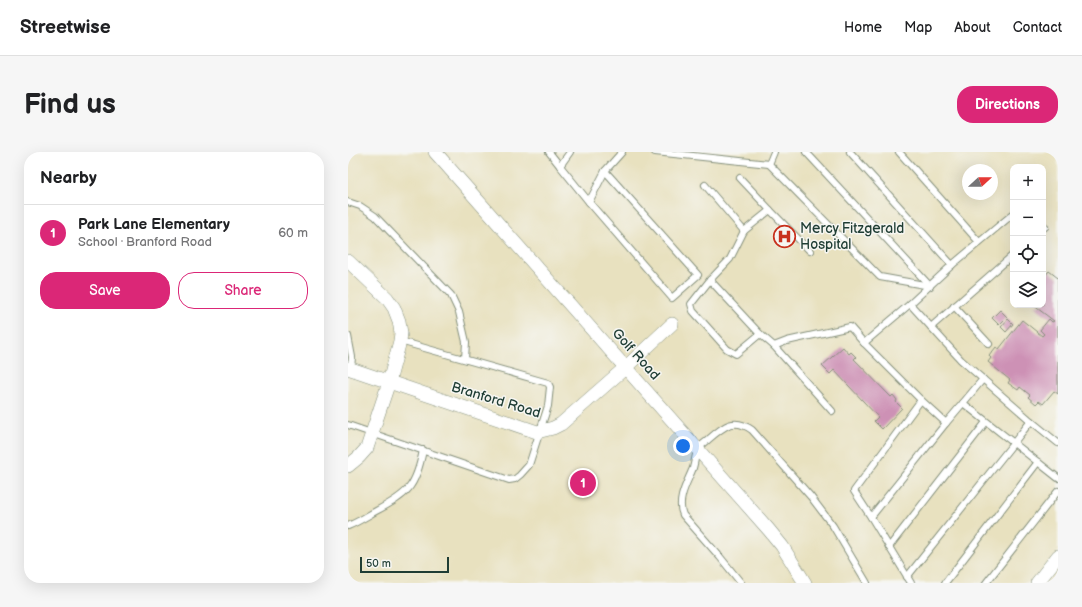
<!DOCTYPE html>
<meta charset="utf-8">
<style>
:root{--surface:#fff;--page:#f6f6f6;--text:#202124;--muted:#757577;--line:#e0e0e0;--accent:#db2777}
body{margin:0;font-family:"Balsamiq Sans",sans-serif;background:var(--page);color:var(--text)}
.controls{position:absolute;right:12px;top:12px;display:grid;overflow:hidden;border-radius:8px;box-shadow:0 4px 16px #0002}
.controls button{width:36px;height:36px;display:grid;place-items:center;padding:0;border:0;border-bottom:1px solid var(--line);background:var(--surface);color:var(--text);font:20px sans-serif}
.compass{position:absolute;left:614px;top:12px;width:36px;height:36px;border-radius:50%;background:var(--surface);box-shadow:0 4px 16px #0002;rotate:69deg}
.scale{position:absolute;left:12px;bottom:10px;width:89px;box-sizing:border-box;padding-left:4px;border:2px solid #1f3d34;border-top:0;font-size:11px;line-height:14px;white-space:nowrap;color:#1f3d34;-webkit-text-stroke:3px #f6f6f2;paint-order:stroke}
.you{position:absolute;left:335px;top:294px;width:14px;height:14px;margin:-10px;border:3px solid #fff;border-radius:50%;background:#1a73e8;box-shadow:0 0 0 6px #1a73e833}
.badge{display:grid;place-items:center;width:26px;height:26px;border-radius:50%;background:var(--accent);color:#fff;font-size:13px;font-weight:700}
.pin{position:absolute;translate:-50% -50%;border:2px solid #fff;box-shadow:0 1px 4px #0006}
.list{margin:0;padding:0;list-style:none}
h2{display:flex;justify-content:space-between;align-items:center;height:52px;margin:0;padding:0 16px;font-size:17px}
h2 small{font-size:13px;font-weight:400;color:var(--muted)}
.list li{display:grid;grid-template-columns:26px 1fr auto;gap:12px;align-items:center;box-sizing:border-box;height:56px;padding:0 16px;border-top:1px solid var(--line)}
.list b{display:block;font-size:15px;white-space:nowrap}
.list p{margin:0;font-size:13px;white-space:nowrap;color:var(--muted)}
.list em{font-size:13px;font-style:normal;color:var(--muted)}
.actions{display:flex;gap:8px;padding:12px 16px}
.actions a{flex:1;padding:9px 0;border:1px solid var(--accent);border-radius:16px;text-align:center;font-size:14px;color:var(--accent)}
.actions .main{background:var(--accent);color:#fff}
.icon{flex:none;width:22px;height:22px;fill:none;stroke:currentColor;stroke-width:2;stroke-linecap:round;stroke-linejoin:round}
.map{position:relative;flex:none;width:710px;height:431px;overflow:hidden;border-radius:16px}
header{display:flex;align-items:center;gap:24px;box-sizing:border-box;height:56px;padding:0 20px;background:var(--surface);border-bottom:1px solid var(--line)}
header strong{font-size:19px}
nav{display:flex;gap:22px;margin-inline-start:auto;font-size:14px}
.intro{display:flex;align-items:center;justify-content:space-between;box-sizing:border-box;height:96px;padding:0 24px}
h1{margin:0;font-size:28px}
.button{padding:10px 18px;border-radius:16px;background:var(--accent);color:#fff;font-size:14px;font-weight:700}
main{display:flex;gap:24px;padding:0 24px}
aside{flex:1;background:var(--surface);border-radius:16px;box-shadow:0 4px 16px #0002}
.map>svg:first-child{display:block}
</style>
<header>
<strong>Streetwise</strong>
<nav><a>Home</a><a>Map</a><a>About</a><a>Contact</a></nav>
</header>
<div class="intro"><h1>Find us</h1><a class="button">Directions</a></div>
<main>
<aside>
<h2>Nearby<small></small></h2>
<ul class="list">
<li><span class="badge">1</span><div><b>Park Lane Elementary</b><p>School · Branford Road</p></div><em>60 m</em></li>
</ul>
<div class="actions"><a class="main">Save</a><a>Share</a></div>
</aside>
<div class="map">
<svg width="710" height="431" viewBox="0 0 710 431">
<rect width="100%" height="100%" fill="#f6f6f2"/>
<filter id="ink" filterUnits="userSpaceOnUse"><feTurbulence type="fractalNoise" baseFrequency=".025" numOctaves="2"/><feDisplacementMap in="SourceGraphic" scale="8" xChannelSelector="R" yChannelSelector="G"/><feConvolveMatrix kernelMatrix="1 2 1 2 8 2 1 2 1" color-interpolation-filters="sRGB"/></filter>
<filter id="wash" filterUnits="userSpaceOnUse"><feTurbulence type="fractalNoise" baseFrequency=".012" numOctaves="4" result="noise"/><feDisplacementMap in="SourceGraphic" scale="16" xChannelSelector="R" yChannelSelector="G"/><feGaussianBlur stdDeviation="0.9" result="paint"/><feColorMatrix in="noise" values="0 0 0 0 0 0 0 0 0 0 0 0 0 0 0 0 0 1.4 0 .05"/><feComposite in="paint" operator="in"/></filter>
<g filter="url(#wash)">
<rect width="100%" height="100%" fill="#e8e1bf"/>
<g id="blocks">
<!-- building -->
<g fill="#cd91b5">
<polygon points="701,119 710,126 710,242 706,239 695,252 691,249 688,252 680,245 682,243 672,235 670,238 660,231 662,228 640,210 643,206 641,204 648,195 651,197 674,168 694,184 696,182 692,178 701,167 704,170 706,169 685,153 695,153 695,126"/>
<polygon points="652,158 659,165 651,173 644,166"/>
<polygon points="660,167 665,172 658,180 653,175"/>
<polygon points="495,195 501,202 503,200 508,205 506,207 543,245 545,243 549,248 548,250 554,256 534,277 526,269 530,265 486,218 482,222 474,214"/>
</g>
</g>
</g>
<g filter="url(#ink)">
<use href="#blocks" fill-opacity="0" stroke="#848f7a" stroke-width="1"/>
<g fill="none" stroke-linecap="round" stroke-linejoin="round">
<defs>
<g id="lane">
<polyline points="201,0 212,14 222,0"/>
<polyline points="307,0 421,12 426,0"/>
<polyline points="458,0 582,134"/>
<polyline points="502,0 604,113"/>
<polyline points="551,0 631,90"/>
<polyline points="421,12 532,125 582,134"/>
<polyline points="212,14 241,50 257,19 274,0"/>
<polyline points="392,26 422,58"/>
<polyline points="357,33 396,79"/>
<polyline points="0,50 12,54 27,64 103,143 111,160 114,173 118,190 117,207"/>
<polyline points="241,50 324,146 350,123 257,19"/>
<polyline points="665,62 604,113 562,152 613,208 683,269 710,291"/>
<polyline points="695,73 697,75 695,76"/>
<polyline points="462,99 422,58 396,79 382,107 362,128 412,182 426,194 439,189 502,175 516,191"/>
<polyline points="362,128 343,152 345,159 379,197 388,202 412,182"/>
<polyline points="562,152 516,191 573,248 598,271 523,365 563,431"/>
<polyline points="606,154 641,192"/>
<polyline points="583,175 665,103"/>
<polyline points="0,184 4,205 3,217"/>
<polyline points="426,194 484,259"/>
<polyline points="635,227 615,251 710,326"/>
<polyline points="598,271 615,251"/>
<polyline points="0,273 161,328 167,327 172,323 181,313 200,254 202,235 200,231 52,189"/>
<polyline points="523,365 506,339 573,248"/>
<path d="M0,374C10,370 19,364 28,359C60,342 68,335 75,298"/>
<polyline points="541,395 638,270"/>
<polyline points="559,425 683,269"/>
<path d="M393,431L372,405L335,363C328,348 340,329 345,316C347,310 347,303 350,297C352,294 358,290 361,287C376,274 386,265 404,278L463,345L485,374L519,431"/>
<polyline points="597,431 690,310"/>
<polyline points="638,431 710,339"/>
</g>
<g id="street">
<polyline points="87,0 421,378 434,394 457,431"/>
<polyline points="0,109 39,146 46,156 51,169 53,181 52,189 41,230 19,296 11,305 0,314"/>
<polyline points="0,216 189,280 205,276 213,272 278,215 324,172"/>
<polyline points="689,431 710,404"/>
</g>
</defs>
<!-- lane casing -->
<use href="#lane" stroke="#848f7a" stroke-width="8"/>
<!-- street casing -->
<use href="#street" stroke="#848f7a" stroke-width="14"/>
<!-- lane -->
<use href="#lane" stroke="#fff" stroke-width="6"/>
<!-- street -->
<use href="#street" stroke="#fff" stroke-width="13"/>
</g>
</g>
<!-- icons -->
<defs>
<symbol id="hospital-ring" viewBox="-11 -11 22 22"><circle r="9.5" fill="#f6f6f2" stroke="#c8321e" stroke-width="1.5"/><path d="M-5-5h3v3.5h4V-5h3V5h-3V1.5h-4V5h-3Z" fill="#c8321e"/></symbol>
</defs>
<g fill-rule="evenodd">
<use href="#hospital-ring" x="424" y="72" width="25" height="25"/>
</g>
<g text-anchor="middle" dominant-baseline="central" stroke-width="3" stroke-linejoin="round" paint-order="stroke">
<!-- poi labels -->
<g font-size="14" fill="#1f3d34" stroke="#f6f6f2" text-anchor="start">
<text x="452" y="76">Mercy Fitzgerald<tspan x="452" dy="16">Hospital</tspan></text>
</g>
<!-- street labels -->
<g font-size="14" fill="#1f3d34" stroke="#f6f6f2">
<text transform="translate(288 202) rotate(48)">Golf Road</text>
<text transform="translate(148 248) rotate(17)">Branford Road</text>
</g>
</g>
</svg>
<div class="controls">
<button>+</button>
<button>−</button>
<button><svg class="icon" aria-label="locate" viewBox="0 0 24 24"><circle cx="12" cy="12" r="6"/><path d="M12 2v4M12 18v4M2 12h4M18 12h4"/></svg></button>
<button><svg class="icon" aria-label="layers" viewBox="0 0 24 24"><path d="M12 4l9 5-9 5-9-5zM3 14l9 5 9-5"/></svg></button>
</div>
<svg class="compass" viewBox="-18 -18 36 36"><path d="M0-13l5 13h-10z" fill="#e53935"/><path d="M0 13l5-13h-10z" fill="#757577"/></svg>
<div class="scale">50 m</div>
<div class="you"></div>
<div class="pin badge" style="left:235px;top:331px">1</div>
</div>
</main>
